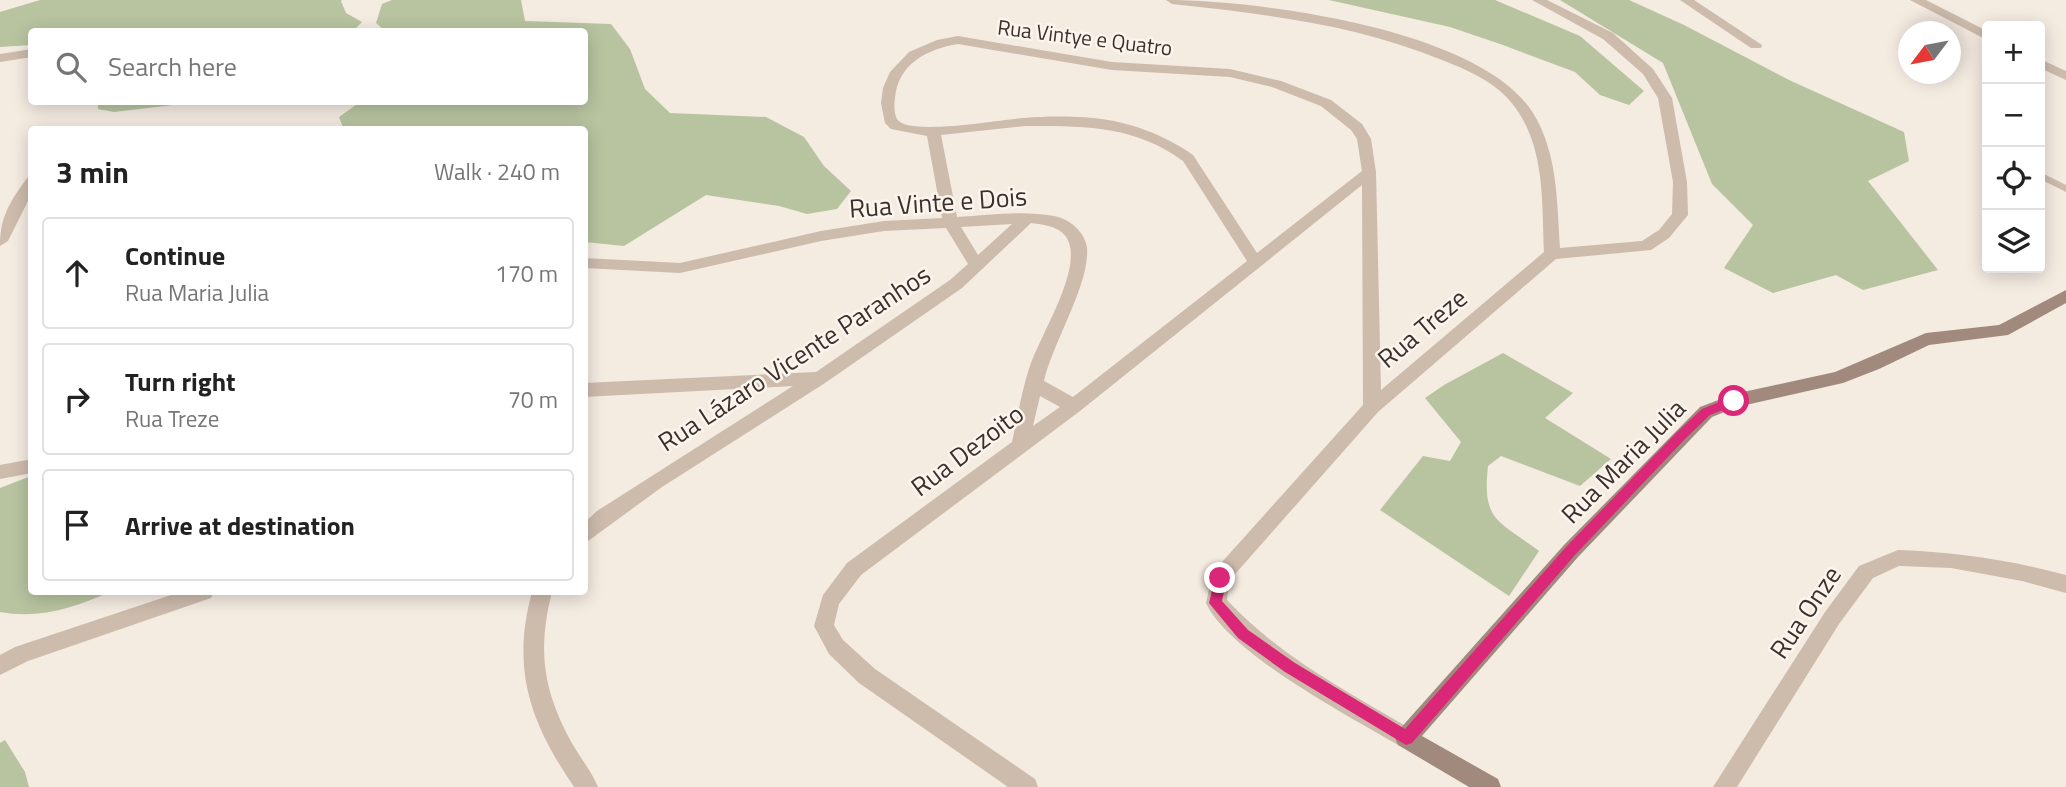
<!DOCTYPE html>
<meta charset="utf-8">
<style>
:root{--surface:#fff;--page:#f2f2f2;--text:#222;--muted:#767676;--line:#e0e0e0}
body{margin:0;font-family:"Titillium Web",sans-serif;background:var(--page);color:var(--text)}
.controls{position:absolute;right:21px;top:21px;display:grid;overflow:hidden;border-radius:7px;box-shadow:0 4px 18px #0003}
.controls button{width:63px;height:63px;display:grid;place-items:center;padding:0;border:0;border-bottom:2px solid var(--line);background:var(--surface);color:var(--text);font:35px sans-serif}
.compass{position:absolute;left:1898px;top:21px;width:63px;height:63px;border-radius:50%;background:var(--surface);box-shadow:0 4px 18px #0003;rotate:238deg}
.stop{position:absolute;width:21px;height:21px;margin:-16px;border:5px solid #db2777;border-radius:50%;background:#fff}
.stop.end{background:#db2777;border-color:#fff;box-shadow:0 2px 7px #0008}
.list{margin:0;padding:0;list-style:none}
h2{display:flex;justify-content:space-between;align-items:center;height:91px;margin:0;padding:0 28px;font-size:30px}
h2 small{font-size:23px;font-weight:400;color:var(--muted)}
.list li{display:grid;grid-template-columns:46px 1fr auto;gap:21px;align-items:center;box-sizing:border-box;height:112px;margin:0 14px 14px;padding:0 14px;border:2px solid var(--line);border-radius:7px}
.list b{display:block;font-size:26px;white-space:nowrap}
.list p{margin:0;font-size:23px;white-space:nowrap;color:var(--muted)}
.list em{font-size:23px;font-style:normal;color:var(--muted)}
.icon{flex:none;width:38px;height:38px;fill:none;stroke:currentColor;stroke-width:2;stroke-linecap:round;stroke-linejoin:round}
.map{position:relative;flex:none;width:2066px;height:787px;overflow:hidden}
.search{position:absolute;background:var(--surface);box-shadow:0 4px 18px #0003;left:28px;top:28px;width:560px;height:77px;display:flex;align-items:center;gap:18px;box-sizing:border-box;padding:0 24px;border-radius:7px;color:var(--muted);font-size:26px}
.panel{position:absolute;background:var(--surface);box-shadow:0 4px 18px #0003;left:28px;top:126px;width:560px;height:469px;border-radius:7px}
.map>svg:first-child{display:block}
</style>
<div class="map">
<svg width="2066" height="787" viewBox="0 0 2066 787">
<rect width="100%" height="100%" fill="#f4ebe1"/>
<!-- green -->
<g fill="#b8c4a0">
<polygon points="40,0 342,0 341,1 346,13 362,22 352,32 32,32 31,45 0,47 0,12"/>
<polygon points="392,0 521,0 525,21 611,24 630,49 645,89 670,113 766,117 804,137 824,166 851,191 837,209 807,214 779,206 706,195 624,246 585,242 584,130 344,130 339,117 360,102 584,102 584,32 385,31 376,23 382,4"/>
<polygon points="1329,0 1495,0 1580,36 1644,91 1629,105 1600,95 1575,72 1503,45 1450,27"/>
<polygon points="1560,0 1629,0 1684,25 1789,80 1904,132 1909,161 1868,181 1938,270 1863,290 1836,275 1773,293 1724,268 1753,225 1712,184 1663,63"/>
<polygon points="98,102 199,102 114,112 98,109"/>
<path d="M1503,353L1573,393L1545,418L1611,459L1580,486L1501,456L1488,466C1482,522 1498,520 1539,551L1509,596L1380,510L1423,456L1450,461L1461,442L1425,398L1444,385Z"/>
<path d="M31,476L32,592H110C73,608 41,619 0,612V488Z"/>
<polygon points="5,740 25,772 29,787 0,787 0,743"/>
</g>
<g fill="none" stroke-linecap="round" stroke-linejoin="round">
<!-- lane -->
<polygon fill="#cdbbac" fill-rule="evenodd" points="2040,172 2066,185 2066,192 2040,179"/>
<!-- street -->
<g fill="#cdbbac" fill-rule="evenodd">
<path d="M1166,0C1259,0 1481,29 1533,113C1558,153 1557,203 1560,248L1642,241L1659,230L1672,214L1673,182L1658,98L1643,74L1603,39L1532,0H1547L1613,33L1653,69L1672,98L1687,182L1688,215L1669,238L1651,250L1556,259L1378,412L1229,581L1227,600C1280,657 1348,692 1414,731L1417,738L1414,745L1406,748L1398,745C1349,716 1230,654 1206,603L1213,572L1363,405L1362,185L1080,411L861,575L839,604L834,625L843,640L875,669L1035,779L1038,787H1008L859,683L829,654L814,626L823,595L847,563L1012,442C1018,416 1022,388 1031,363C1042,333 1077,277 1070,246C1066,227 1047,225 1031,223L962,288L825,383L662,487L584,544V523L597,511L793,386L584,397V383L816,372L950,280L968,264L946,228L884,231L821,241L680,273L584,268V258L680,263L821,231L884,221L942,218L927,136L891,129L885,123L881,103L883,88L890,72L909,52L937,40L958,36L1112,62L1230,69L1281,81L1331,100L1362,124L1371,139L1376,172L1381,390L1544,252C1542,206 1545,153 1519,113C1501,84 1472,72 1442,60C1355,24 1264,14 1172,4ZM958,44L1112,70L1230,77L1272,87L1321,106L1351,130L1357,139L1362,171L1257,253L1193,155C1165,135 1128,121 1093,118C1071,116 1046,116 1024,118C1004,119 907,137 897,119C894,114 894,104 895,98C898,64 927,49 958,44ZM1025,126C1083,126 1134,125 1183,161L1247,261L1073,397L1044,381C1052,344 1090,284 1087,248C1085,232 1070,219 1054,216C1023,210 989,215 957,217L941,135ZM1012,224L978,255L961,227ZM1040,396L1060,407L1033,426Z"/>
<polygon points="1680,0 1694,0 1762,45 1761,48 1751,48"/>
<polygon points="1910,0 1926,0 1987,31 1987,40"/>
<polygon points="32,49 32,57 0,62 0,54"/>
<polygon points="2040,59 2066,71 2066,80 2040,68"/>
<path d="M32,176V193L8,241L0,246C0,216 10,202 27,178Z"/>
<polygon points="32,459 32,473 0,479 0,465"/>
<path d="M1898,550C1956,552 2010,560 2066,575V593L2022,581L1951,568L1899,566L1873,578L1839,624L1737,787H1713L1825,612L1859,566Z"/>
<polygon points="180,592 214,592 211,598 28,661 0,675 0,655 15,647"/>
<path d="M532,592H552C537,651 543,691 573,745C581,759 592,772 598,787H574C530,722 511,669 532,592Z"/>
</g>
<!-- secondary -->
<polygon fill="#a18a7d" fill-rule="evenodd" points="2066,290 2066,303 2008,335 1929,345 1879,369 1843,383 1737,407 1712,417 1578,557 1422,736 1498,779 1501,787 1469,787 1398,745 1395,738 1398,731 1564,545 1700,407 1734,394 1835,372 1926,333 1999,325"/>
</g>
<!-- route -->
<polygon fill="#db2777" points="1734,396 1740,401 1738,404 1710,415 1685,439 1575,555 1412,743 1406,745 1285,672 1238,638 1209,603 1216,574 1225,574 1227,578 1222,601 1248,630 1295,663 1405,729 1566,547 1677,432 1702,409"/>
<g text-anchor="middle" dominant-baseline="central" stroke-width="5" stroke-linejoin="round" paint-order="stroke">
<!-- far-street labels -->
<g font-size="21" fill="#3b302b" stroke="#fbf5ee">
<text transform="translate(1085 37) rotate(7)">Rua Vintye e Quatro</text>
</g>
<!-- street labels -->
<g font-size="26" fill="#3b302b" stroke="#fbf5ee">
<text transform="translate(938 202) rotate(-4)">Rua Vinte e Dois</text>
<text transform="translate(1422 328) rotate(-40)">Rua Treze</text>
<text transform="translate(794 358) rotate(-33)">Rua Lázaro Vicente Paranhos</text>
<text transform="translate(967 450) rotate(-37)">Rua Dezoito</text>
<text transform="translate(1623 461) rotate(-45)">Rua Maria Julia</text>
<text transform="translate(1805 612) rotate(-56)">Rua Onze</text>
</g>
</g>
</svg>
<div class="controls">
<button>+</button>
<button>−</button>
<button><svg class="icon" aria-label="locate" viewBox="0 0 24 24"><circle cx="12" cy="12" r="6"/><path d="M12 2v4M12 18v4M2 12h4M18 12h4"/></svg></button>
<button><svg class="icon" aria-label="layers" viewBox="0 0 24 24"><path d="M12 4l9 5-9 5-9-5zM3 14l9 5 9-5"/></svg></button>
</div>
<svg class="compass" viewBox="-18 -18 36 36"><path d="M0-13l5 13h-10z" fill="#e53935"/><path d="M0 13l5-13h-10z" fill="#767676"/></svg>
<div class="stop" style="left:1734px;top:401px"></div>
<div class="stop end" style="left:1220px;top:578px"></div>
<div class="search"><svg class="icon" aria-label="search" viewBox="0 0 24 24"><circle cx="10" cy="10" r="6"/><path d="M15 15l6 6"/></svg>Search here</div>
<section class="panel">
<h2>3 min<small>Walk · 240 m</small></h2>
<ul class="list">
<li><svg class="icon" aria-label="ahead" viewBox="0 0 24 24"><path d="M12 20V5M6 11l6-6 6 6"/></svg><div><b>Continue</b><p>Rua Maria Julia</p></div><em>170 m</em></li>
<li><svg class="icon" aria-label="right" viewBox="0 0 24 24"><path d="M7 20v-9h11M14 6l5 5-5 5"/></svg><div><b>Turn right</b><p>Rua Treze</p></div><em>70 m</em></li>
<li><svg class="icon" aria-label="arrive" viewBox="0 0 24 24"><path d="M6 21V4h12l-3 4 3 4H6"/></svg><div><b>Arrive at destination</b></div></li>
</ul>
</section>
</div>
